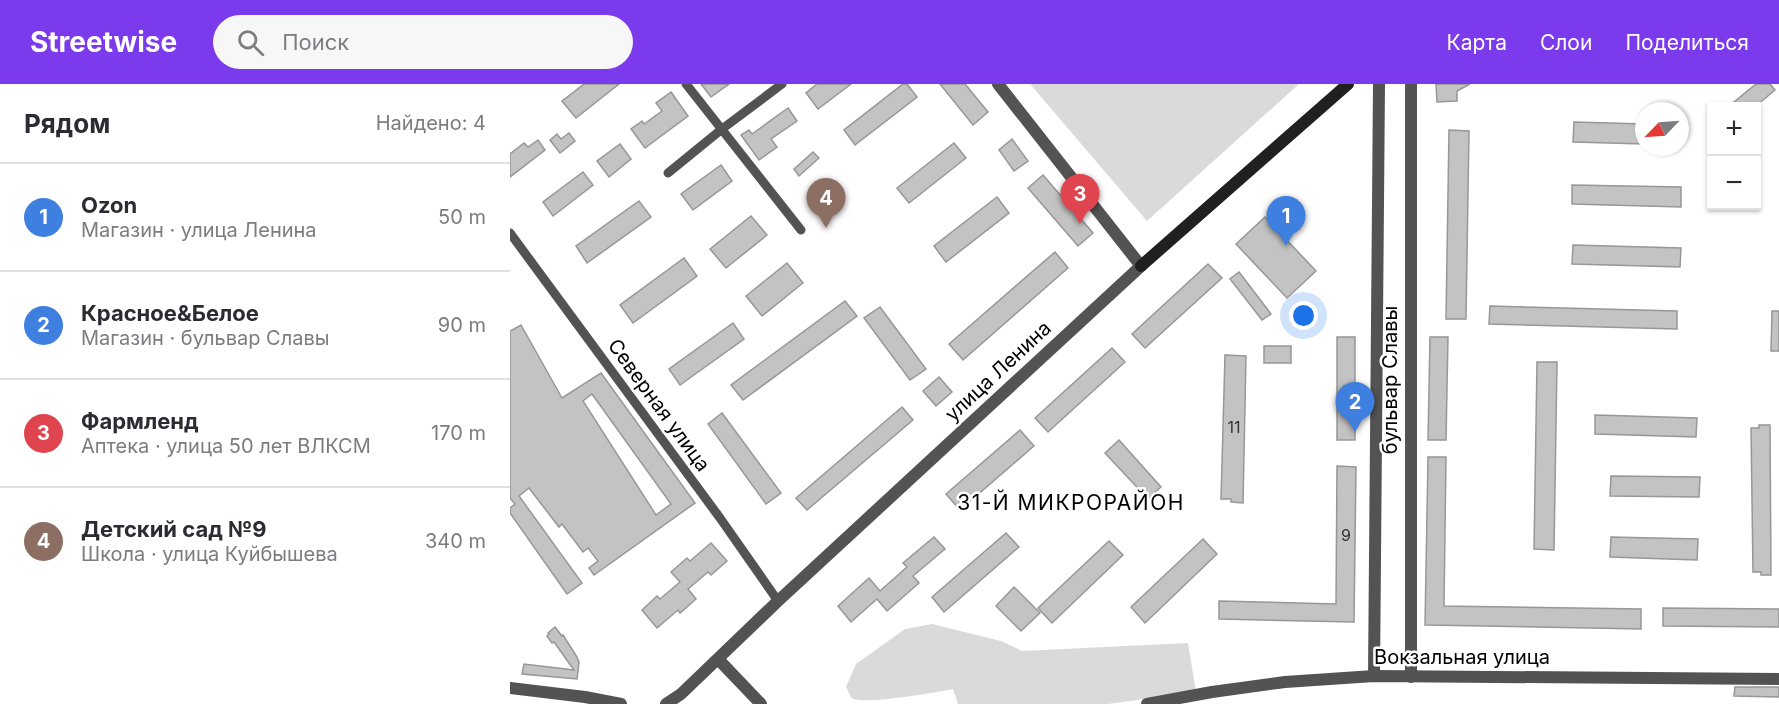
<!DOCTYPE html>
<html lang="ru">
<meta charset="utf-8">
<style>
:root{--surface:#fff;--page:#f7f7f7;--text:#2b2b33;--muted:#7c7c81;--line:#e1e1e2;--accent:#7c3aed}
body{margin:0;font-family:Inter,sans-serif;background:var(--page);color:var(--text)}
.controls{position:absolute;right:18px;top:18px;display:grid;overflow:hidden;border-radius:0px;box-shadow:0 2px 4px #0004}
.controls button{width:54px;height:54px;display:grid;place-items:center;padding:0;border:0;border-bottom:2px solid var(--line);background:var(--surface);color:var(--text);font:30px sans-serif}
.compass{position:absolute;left:1125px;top:18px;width:54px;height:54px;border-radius:50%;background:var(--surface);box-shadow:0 2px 4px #0004;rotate:245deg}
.you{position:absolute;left:794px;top:232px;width:21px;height:21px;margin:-15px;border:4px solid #fff;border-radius:50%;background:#1a73e8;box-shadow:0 0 0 9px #1a73e833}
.badge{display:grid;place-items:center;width:39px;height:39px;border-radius:50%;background:var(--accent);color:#fff;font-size:20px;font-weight:700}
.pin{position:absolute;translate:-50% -50px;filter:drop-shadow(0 2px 3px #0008)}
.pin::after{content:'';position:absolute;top:32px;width:21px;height:18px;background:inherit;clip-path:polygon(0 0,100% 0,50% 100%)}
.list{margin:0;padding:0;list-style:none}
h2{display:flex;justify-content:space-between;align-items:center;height:78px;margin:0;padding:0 24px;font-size:26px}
h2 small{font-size:20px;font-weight:400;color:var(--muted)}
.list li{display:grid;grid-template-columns:39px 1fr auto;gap:18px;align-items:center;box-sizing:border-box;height:108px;padding:0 24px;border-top:2px solid var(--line)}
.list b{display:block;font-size:22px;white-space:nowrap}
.list p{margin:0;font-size:20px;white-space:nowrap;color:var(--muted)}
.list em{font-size:20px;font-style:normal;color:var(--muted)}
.icon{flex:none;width:33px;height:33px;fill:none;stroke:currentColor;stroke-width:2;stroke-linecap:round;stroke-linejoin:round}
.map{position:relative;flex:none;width:1269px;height:620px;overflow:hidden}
header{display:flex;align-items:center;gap:36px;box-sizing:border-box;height:84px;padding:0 30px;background:var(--accent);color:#fff}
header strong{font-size:28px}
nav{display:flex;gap:33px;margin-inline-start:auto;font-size:21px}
.search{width:420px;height:54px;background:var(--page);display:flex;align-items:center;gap:15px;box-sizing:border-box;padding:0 21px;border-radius:33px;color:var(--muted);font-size:22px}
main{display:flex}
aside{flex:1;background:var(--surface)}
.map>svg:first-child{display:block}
</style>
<header>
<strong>Streetwise</strong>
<div class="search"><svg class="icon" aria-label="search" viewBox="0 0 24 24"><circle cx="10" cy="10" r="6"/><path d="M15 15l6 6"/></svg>Поиск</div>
<nav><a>Карта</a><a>Слои</a><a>Поделиться</a></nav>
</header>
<main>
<aside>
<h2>Рядом<small>Найдено: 4</small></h2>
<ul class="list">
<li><span class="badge" style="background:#3f7fe0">1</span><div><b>Ozon</b><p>Магазин · улица Ленина</p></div><em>50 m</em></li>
<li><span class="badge" style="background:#3f7fe0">2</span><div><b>Красное&amp;Белое</b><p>Магазин · бульвар Славы</p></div><em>90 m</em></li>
<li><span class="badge" style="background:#e0444e">3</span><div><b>Фармленд</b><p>Аптека · улица 50 лет ВЛКСМ</p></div><em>170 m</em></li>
<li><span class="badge" style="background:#8d6e63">4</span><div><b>Детский сад №9</b><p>Школа · улица Куйбышева</p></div><em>340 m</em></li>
</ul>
</aside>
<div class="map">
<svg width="1269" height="620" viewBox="0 0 1269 620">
<rect width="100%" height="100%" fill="#fff"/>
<!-- green -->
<g fill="#dadada">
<polygon points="520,0 789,0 637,137"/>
<path d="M422,540L491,557L512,567L678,559L686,608L598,620H448L443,605C423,609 359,620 343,615C340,613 338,606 336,603L346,580L395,545Z"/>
</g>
<!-- building -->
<g fill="#c3c3c3" stroke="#979797" stroke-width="1.5" fill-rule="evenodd">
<polygon points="74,0 109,0 66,34 52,17"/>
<polygon points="191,0 219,0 201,13"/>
<polygon points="307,0 341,0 308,25 296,9"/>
<polygon points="393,0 397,0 407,13 345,61 334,46"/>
<polygon points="430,0 455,0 478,28 463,41"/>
<polygon points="926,0 960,0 947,7 947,17 927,18"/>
<polygon points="1246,0 1260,0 1265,6 1246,22 1219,22"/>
<polygon points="161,8 178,32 135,64 121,45 132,37 134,40 152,27 146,19"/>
<polygon points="278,24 287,37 261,55 267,63 249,76 231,51 239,46 242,50"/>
<polygon points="1064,38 1134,40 1134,60 1063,58"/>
<polygon points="939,46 959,47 956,235 936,235"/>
<polygon points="59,49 65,57 50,69 40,56 47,50 51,55"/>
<polygon points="502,55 518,77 504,87 489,66"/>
<polygon points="28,56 35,66 0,93 0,70 14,59 18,63"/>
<polygon points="444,59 456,74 399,119 387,104"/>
<polygon points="110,60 121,75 99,93 87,77"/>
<polygon points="303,68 309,74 289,92 284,85"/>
<polygon points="211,81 222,97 183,126 171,110"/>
<polygon points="73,88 83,101 43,132 33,118"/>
<polygon points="533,91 583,149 568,162 518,104"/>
<polygon points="1062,101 1171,103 1171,123 1062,120"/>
<polygon points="487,113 499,129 436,178 424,162"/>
<polygon points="129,117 141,133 77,179 66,162"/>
<polygon points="241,132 257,151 216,184 200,165"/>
<polygon points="755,133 806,187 777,214 726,160"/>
<polygon points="1063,161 1171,164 1170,183 1062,180"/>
<polygon points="545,168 558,184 453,276 439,260"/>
<polygon points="174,174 187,192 123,239 110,221"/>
<polygon points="277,179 293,199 252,232 236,212"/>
<polygon points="698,180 712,194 635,264 622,250"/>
<polygon points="729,188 761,230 752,236 720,195"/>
<polygon points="335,217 347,232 233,316 221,301"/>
<polygon points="980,222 1167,227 1167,245 979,240"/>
<polygon points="370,223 416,285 400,296 354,234"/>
<polygon points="1262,227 1269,227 1269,267 1261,267"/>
<polygon points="223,239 234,255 170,301 159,285"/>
<path d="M11,241L52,314L91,289L185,419L84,491L79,484L88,477L78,464L73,468L52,440L49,443L19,404L9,412L72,499L57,510L0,429V424L5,420L0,414V247ZM82,310L161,420L146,431L73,317Z"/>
<rect x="827" y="253" width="18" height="103"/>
<polygon points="920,253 938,253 936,356 918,356"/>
<rect x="754" y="262" width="27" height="17"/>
<polygon points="602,264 615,278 538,348 525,334"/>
<polygon points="715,271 736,272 733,419 721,418 721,415 711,415"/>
<polygon points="1027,278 1047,278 1044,466 1024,465"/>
<polygon points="429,293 442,308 426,322 413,307"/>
<polygon points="392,323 403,336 297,426 286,414"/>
<polygon points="212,329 271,409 256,420 198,340"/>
<polygon points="1085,331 1187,334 1186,353 1085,350"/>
<polygon points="1249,341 1260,341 1261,491 1251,491 1251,488 1243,488 1241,344 1249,344"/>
<polygon points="510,346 524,362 450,426 436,410"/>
<polygon points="609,356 651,403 638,415 595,369"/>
<polygon points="918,373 936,373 934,522 1131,525 1131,545 915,541"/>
<polygon points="827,382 846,383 844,538 709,535 709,517 826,520"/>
<polygon points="1101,392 1190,393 1189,413 1100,412"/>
<polygon points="496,449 509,463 434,528 422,513"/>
<polygon points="424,453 435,465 403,492 409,499 377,527 367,515 341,538 328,522 359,494 370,507 397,483 393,479"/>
<polygon points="1101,453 1188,455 1187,476 1100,473"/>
<polygon points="693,455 707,470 635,539 621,523"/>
<polygon points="599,457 613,471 542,539 528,524"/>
<polygon points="201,459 217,477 201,491 198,488 178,505 186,515 170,529 168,526 147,544 132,526 147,512 150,515 170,498 161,488 177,474 180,477"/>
<polygon points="504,503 530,529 511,547 486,522"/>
<polygon points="1153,524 1269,525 1269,543 1153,542"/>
<polygon points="45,543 52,552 53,551 67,573 69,578 67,595 12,590 14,580 64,586 44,558 42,559 37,552 39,550 38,549"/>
<polygon points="1225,603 1269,603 1269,613 1224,612"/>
</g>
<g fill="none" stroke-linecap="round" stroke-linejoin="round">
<!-- minor -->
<g stroke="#535353" stroke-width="9">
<polyline points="176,0 291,146"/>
<polyline points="158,89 212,45 272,0"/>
<polyline points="0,149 210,434 268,517"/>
</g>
<!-- tertiary -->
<g stroke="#535353" stroke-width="12">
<polyline points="901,0 901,593"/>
<polyline points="208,575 251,620"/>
<polyline points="864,592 869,0"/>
<polyline points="0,604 75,613 111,620"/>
<polyline points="156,620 171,610 268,517 631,182 488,0"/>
<polyline points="637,620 702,608 775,598 864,592 1269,595"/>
</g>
<!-- secondary -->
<polyline stroke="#202020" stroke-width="12" points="631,182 838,0"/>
</g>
<g text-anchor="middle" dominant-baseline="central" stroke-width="5" stroke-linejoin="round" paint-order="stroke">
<!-- number labels -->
<g font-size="16" fill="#313131">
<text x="724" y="343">11</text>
<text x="836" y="451">9</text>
</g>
<!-- street labels -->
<g font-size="20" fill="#000" stroke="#fff">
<text transform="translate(488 287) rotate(-43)">улица Ленина</text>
<text transform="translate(880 296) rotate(-90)">бульвар Славы</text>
<text transform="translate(149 321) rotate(54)">Северная улица</text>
<text x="952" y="573">Вокзальная улица</text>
</g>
<!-- neighbourhood labels -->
<g font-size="21" letter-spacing="1.5" fill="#000" stroke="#fff">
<text x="561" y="418">31-Й МИКРОРАЙОН</text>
</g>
</g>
</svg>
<div class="controls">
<button>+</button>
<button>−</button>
</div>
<svg class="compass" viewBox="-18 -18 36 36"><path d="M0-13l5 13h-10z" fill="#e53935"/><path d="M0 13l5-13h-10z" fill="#7c7c81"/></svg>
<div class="you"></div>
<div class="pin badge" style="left:776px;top:162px;background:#3f7fe0">1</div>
<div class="pin badge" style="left:845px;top:348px;background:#3f7fe0">2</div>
<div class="pin badge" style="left:570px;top:140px;background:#e0444e">3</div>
<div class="pin badge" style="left:316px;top:144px;background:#8d6e63">4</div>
</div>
</main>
